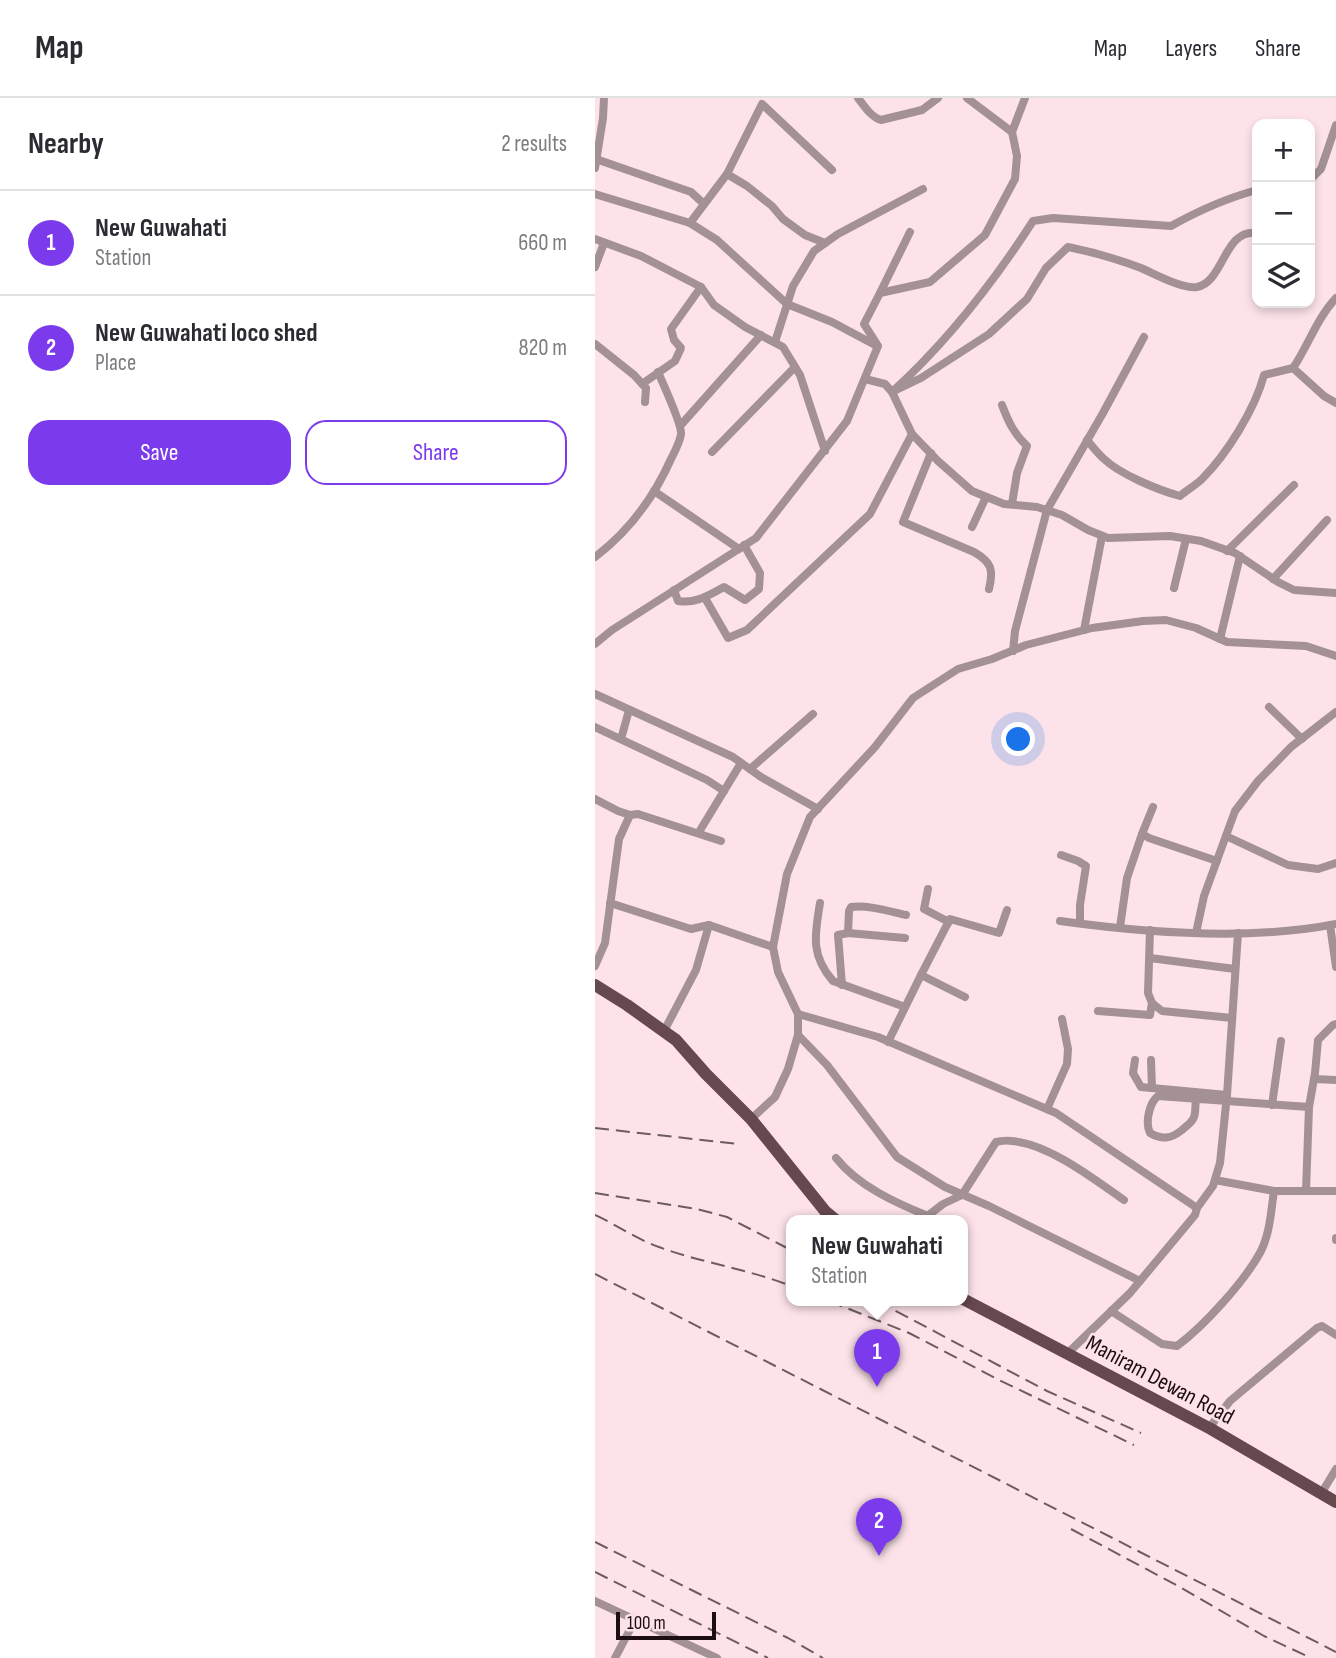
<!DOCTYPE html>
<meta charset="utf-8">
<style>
:root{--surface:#fff;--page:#f2f2f3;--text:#2b2b33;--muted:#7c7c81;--line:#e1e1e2;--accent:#7c3aed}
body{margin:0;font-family:"Sofia Sans Condensed",sans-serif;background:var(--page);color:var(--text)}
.controls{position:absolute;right:21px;top:21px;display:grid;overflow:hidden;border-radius:14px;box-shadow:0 4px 10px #0003}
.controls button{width:63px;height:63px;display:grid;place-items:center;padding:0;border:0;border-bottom:2px solid var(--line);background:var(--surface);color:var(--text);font:35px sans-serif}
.scale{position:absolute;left:21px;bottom:18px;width:100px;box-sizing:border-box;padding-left:7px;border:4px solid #1c0e12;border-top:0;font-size:19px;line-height:24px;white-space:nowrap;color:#1c0e12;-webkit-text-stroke:5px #fde3e9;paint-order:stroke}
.you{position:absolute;left:424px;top:642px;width:24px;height:24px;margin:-18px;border:5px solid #fff;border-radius:50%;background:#1a73e8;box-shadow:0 0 0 10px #1a73e833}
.badge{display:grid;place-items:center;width:46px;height:46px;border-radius:50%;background:var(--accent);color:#fff;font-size:23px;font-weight:700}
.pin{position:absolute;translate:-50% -58px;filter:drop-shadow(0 2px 4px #0008)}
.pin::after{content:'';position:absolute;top:37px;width:24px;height:21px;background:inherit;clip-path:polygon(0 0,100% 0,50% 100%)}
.popup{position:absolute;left:191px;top:1117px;width:182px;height:91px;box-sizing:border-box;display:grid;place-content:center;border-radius:14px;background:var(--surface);filter:drop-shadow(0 2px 5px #0005);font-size:23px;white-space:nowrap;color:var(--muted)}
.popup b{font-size:26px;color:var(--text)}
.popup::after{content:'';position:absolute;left:50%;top:100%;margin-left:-14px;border:14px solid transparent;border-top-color:var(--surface)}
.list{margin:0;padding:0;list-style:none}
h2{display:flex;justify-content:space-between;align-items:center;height:91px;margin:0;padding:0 28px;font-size:30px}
h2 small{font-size:23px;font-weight:400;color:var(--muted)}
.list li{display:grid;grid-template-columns:46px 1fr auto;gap:21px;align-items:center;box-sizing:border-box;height:105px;padding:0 28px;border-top:2px solid var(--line)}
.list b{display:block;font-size:26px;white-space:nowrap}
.list p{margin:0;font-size:23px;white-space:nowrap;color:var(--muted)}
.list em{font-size:23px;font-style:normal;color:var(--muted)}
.actions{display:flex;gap:14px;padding:21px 28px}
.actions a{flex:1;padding:16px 0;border:2px solid var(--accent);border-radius:21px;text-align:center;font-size:24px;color:var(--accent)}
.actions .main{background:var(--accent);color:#fff}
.icon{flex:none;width:38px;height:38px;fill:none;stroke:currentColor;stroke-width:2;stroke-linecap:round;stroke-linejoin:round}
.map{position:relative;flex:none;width:741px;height:1560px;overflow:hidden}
header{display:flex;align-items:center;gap:42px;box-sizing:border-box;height:98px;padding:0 35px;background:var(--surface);border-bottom:2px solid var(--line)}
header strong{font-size:33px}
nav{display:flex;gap:38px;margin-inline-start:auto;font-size:24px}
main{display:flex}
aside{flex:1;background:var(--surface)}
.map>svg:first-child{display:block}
</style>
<header>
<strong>Map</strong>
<nav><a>Map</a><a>Layers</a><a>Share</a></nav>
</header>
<main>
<aside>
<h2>Nearby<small>2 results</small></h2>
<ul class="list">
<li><span class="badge">1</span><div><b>New Guwahati</b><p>Station</p></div><em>660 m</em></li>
<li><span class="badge">2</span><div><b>New Guwahati loco shed</b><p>Place</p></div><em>820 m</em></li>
</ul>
<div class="actions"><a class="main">Save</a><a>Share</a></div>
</aside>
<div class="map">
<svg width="741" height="1560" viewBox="0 0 741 1560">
<rect width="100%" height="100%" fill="#fde3e9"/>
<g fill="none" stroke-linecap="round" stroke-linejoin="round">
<!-- minor -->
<g stroke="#a39195" stroke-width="8">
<path d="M263,0C269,8 276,19 286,22L327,12L343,0"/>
<polyline points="417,34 430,0"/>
<polyline points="1,61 96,94 109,106"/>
<polyline points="0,70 8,20 9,0"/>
<polyline points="132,76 152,88 177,108 188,121 210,137 230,145"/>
<polyline points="715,82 726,71 741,27"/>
<path d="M662,92C632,100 603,113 576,128L458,120L438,123C398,185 351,245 297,294L326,280L394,236L432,201L451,170L473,149C498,154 522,161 546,170C560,176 587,191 602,189C629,184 629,130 662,135"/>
<polyline points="0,96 95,125 122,142 192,206 237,224 282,248"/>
<polyline points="95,125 132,76 167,6 237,72"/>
<polyline points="0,141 46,158 106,189 119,207 150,229 188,249 205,277 230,353"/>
<polyline points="0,169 9,145"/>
<polyline points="285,195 315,134"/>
<polyline points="180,244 198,188 219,153 243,136 328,91"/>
<polyline points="0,246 39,277 51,290 50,304"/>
<polyline points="698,270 729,298 741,305"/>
<polyline points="270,281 290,286 297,294 317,336 343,363 377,393 409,406 442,409 467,417 493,432 513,440 575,438 606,443 640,455 683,484 699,492 741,495"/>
<polyline points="47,286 80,263 86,250 79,242 76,231 106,189"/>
<path d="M407,307C413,323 419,336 432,348L422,375L417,406"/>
<polyline points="85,328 166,237"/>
<path d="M492,342C497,348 502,355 508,360C524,376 563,392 585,398C592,392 601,387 607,381C632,356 660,311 669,277L698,270C713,248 722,220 741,200"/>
<polyline points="117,354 200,269"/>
<path d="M336,355L308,424L379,454C396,464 399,471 394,491"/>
<polyline points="59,393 144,451"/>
<polyline points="377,429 391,399"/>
<polyline points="632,453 699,387"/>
<path d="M0,459C33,434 59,399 76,361C80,353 85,344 86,336C87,326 68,286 63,274"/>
<polyline points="678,481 732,422"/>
<polyline points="579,490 591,441"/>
<path d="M79,492L83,503C101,506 114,497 129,489L150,502L164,491L165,475L149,447"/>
<polyline points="110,500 133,540 152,532 275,416 317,336"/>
<polyline points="489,532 507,438"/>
<polyline points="625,541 645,458"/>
<polyline points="0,546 17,532 161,440 252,323 283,248 269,226 285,195 335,184 390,137 420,81 422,58 417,34 372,0"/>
<polyline points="418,553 420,533 452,412 508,315 549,239"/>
<polyline points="0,596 138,659 166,679 223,711"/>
<polyline points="674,609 707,641"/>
<polyline points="0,629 112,682 129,693"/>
<polyline points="26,641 34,612"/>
<polyline points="155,671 218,616"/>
<polyline points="0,701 23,713 35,717"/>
<polyline points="558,709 547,736 554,740 622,763"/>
<polyline points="104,734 146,665"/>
<polyline points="631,738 693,767 723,771 741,765"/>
<polyline points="466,757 483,763 491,768 485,807 485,825"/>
<polyline points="333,791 329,811 354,824"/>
<polyline points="15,805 96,831 114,827 178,849"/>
<path d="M225,805C220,836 215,857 238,883L310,909"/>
<path d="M465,823C552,835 655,843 741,826"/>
<polyline points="735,827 741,869"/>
<polyline points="525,829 532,780 547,736"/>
<polyline points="555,832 553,895 557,905 567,913 637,920"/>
<path d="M253,835L254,813L256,809C274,807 293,813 311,817"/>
<polyline points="601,835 609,798 640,713 663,683 696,649 741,614"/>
<polyline points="555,860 640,871"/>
<polyline points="0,868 10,845 24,741 35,717 43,716 126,743"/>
<polyline points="326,877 370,899"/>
<polyline points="247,887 243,837 253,835 310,840"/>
<polyline points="503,913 555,917 557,905"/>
<polyline points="203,916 283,939 461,1015 602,1110"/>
<polyline points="69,933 101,872 114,827"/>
<polyline points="203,937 232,967 302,1059 350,1089 394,1108 545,1183"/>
<polyline points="293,944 326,877 355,821 404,835 412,812"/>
<polyline points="540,962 538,975 546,989 632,997"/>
<polyline points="556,962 557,990"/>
<polyline points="719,981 741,982"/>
<path d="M601,1001C600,1006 601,1014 599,1019C597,1025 591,1028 587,1032C576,1041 567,1042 555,1035C550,1025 554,1005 563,998L714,1009"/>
<polyline points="677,1007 686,943"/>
<polyline points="452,1011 472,966 473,951 467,921"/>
<polyline points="156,1021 180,999 193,971 203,937 203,916 183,874 178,849 192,776 215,719 280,649 318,600 363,571 397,561 431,547 497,530 548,523 571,522 601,530 632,544 711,548 741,558"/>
<path d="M241,1060C263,1088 301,1105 333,1118"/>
<polyline points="620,1082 679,1093 741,1093"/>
<polyline points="711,1093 714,1009 720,975 723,942 738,927 741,926"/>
<path d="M326,1123L348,1106L367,1097L401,1044C406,1043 412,1042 417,1043C454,1046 499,1081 529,1102"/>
<polyline points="741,1142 741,1140"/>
<path d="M516,1213L567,1246L582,1248C609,1228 650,1183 666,1153C675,1135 676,1113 679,1093"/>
<polyline points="474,1257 476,1252 535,1195 600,1117 602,1110 618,1088 625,1065 632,997 643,835"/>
<polyline points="614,1330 635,1303 722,1230 727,1228 741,1237"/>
<polyline points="729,1391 741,1371"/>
<polyline points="0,1503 122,1560"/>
<polyline points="20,1560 40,1522"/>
</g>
<!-- primary -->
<g stroke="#66484f" stroke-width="12">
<polyline points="0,887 32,907 81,942 111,976 156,1021 230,1113 242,1123"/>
<polyline points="368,1201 616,1331 741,1404"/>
</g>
<!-- rail -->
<g stroke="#6d5b60" stroke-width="2" stroke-dasharray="14 7" stroke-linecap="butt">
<polyline points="0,1030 143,1046"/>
<polyline points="0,1095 102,1111 132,1119 196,1152"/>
<path d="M0,1117C22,1127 41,1141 64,1149C107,1165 153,1171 196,1188"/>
<polyline points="0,1176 741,1554"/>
<polyline points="234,1203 314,1235 402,1281 539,1347"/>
<polyline points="282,1203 452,1293 546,1335"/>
<polyline points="476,1431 585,1489 669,1538 716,1560"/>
<polyline points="0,1444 193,1540 228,1560"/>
<polyline points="0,1474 173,1560"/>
</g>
</g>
<g text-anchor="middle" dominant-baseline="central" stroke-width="5" stroke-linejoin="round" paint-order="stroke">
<!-- street labels -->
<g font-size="23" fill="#1c0e12" stroke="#fde3e9">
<text transform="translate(565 1282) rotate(28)">Maniram Dewan Road</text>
</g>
</g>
</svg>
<div class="controls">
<button>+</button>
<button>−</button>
<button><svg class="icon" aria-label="layers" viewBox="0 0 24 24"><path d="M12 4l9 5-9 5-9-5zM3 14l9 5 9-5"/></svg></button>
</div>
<div class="scale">100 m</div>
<div class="you"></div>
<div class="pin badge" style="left:282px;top:1289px">1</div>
<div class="popup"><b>New Guwahati</b>Station</div>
<div class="pin badge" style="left:284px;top:1458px">2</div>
</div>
</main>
